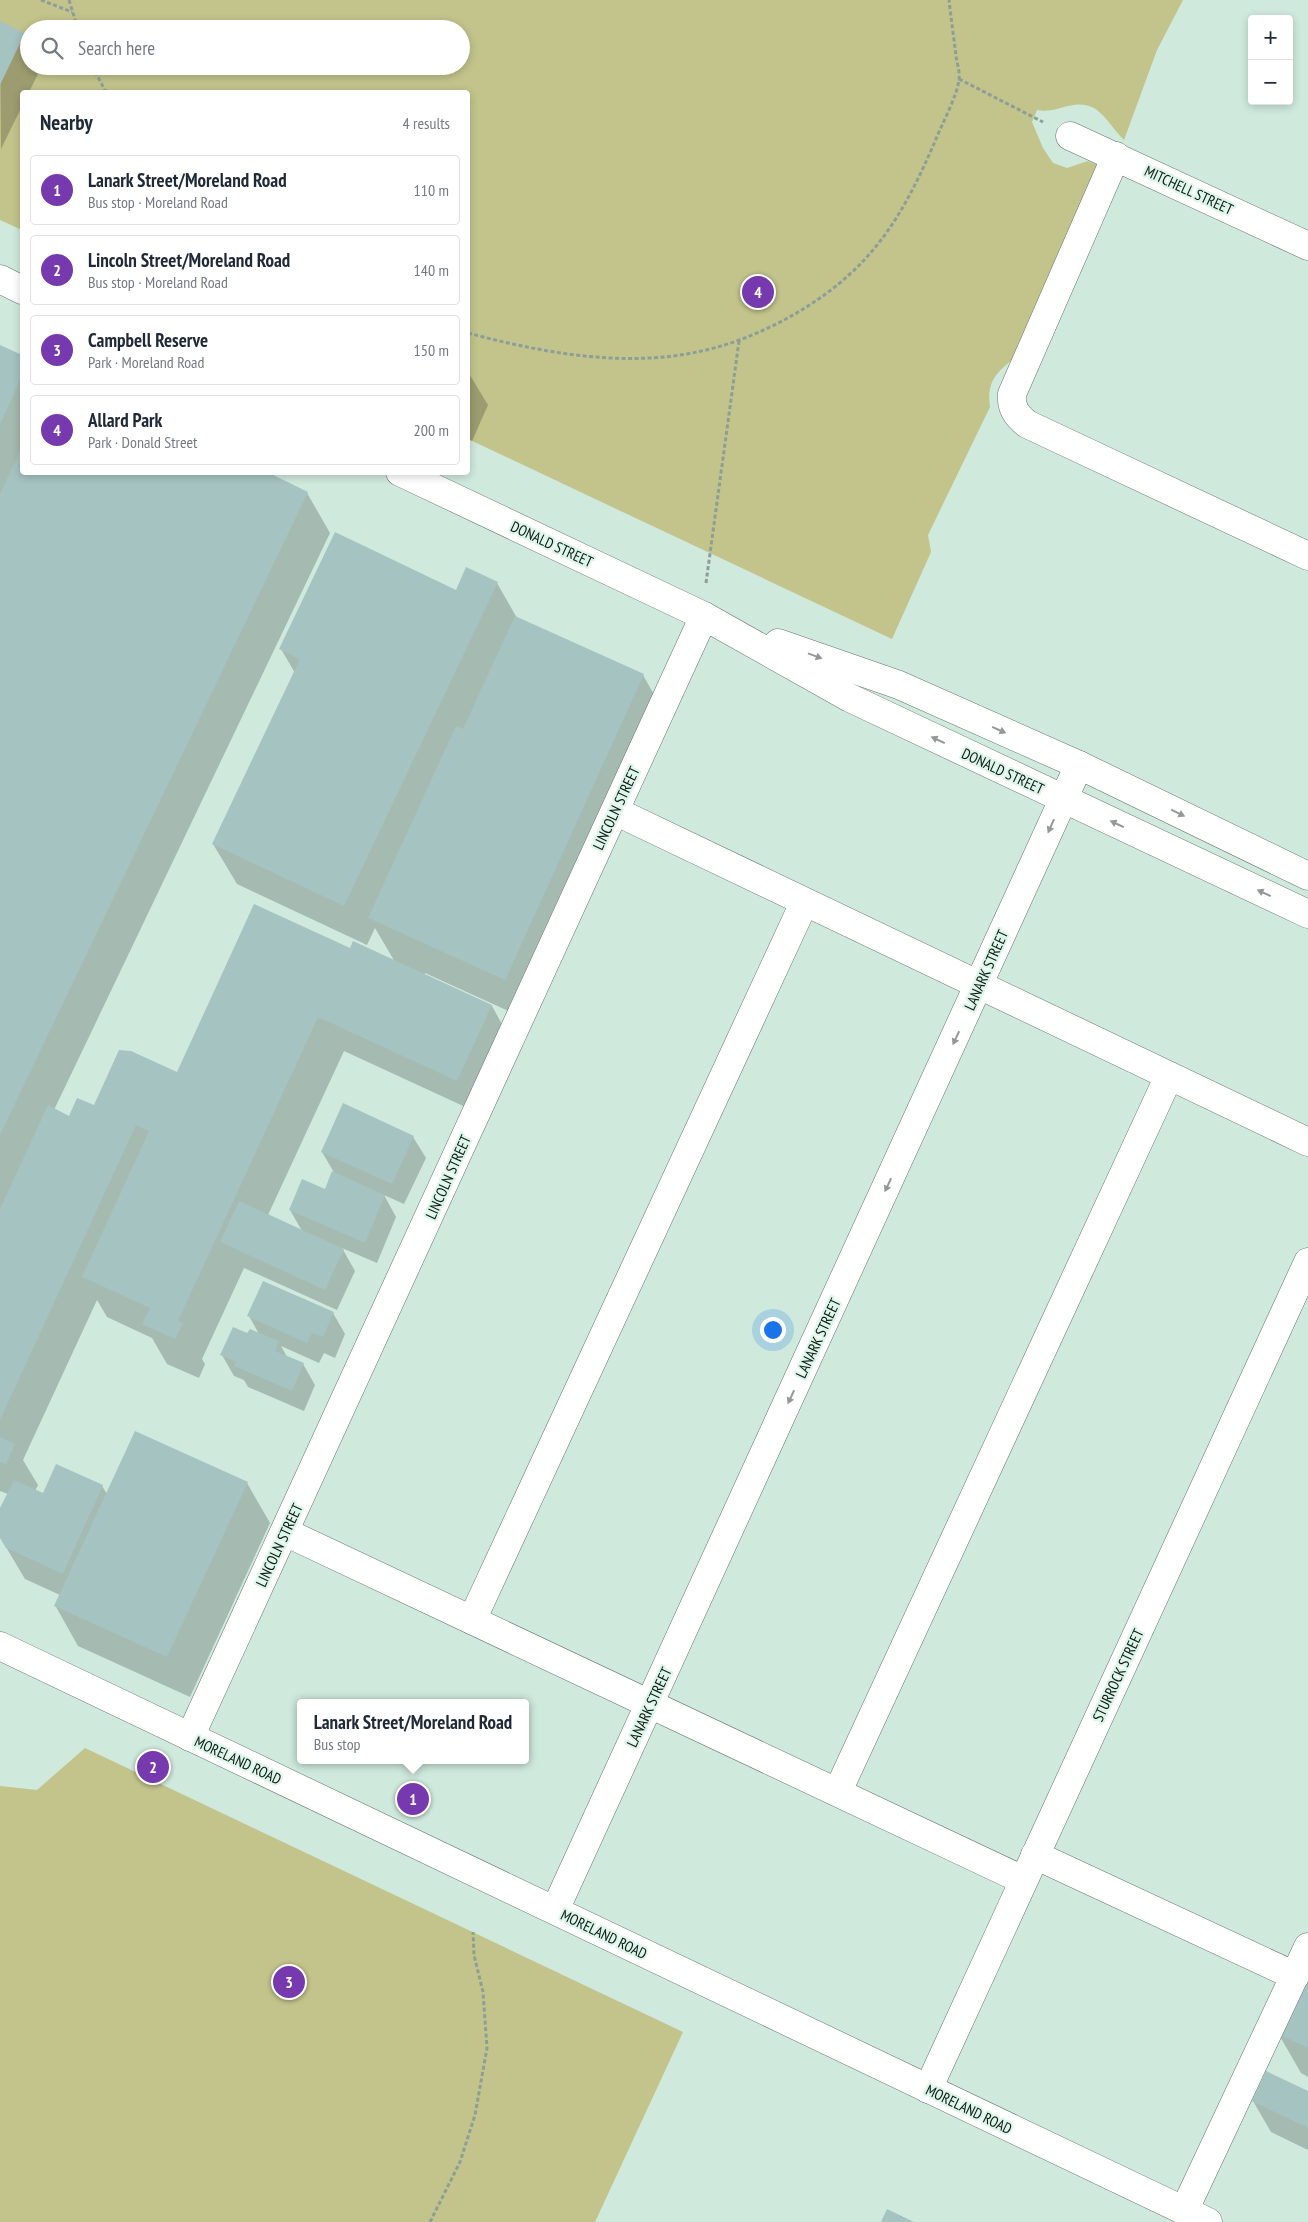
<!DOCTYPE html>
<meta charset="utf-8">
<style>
:root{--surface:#fff;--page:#f2f2f3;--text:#1f2937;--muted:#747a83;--line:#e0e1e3;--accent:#7739ae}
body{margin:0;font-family:"PT Sans Narrow",sans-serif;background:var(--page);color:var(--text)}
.controls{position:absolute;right:15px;top:15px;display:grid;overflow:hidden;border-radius:5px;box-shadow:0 2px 8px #0003}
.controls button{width:45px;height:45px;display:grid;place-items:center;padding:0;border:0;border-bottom:1px solid var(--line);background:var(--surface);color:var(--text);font:25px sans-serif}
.you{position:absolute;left:772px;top:1329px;width:18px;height:18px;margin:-12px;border:4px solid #fff;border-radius:50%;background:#1a73e8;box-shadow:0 0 0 8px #1a73e833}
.badge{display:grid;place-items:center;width:32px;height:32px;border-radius:50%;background:var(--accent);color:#fff;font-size:16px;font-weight:700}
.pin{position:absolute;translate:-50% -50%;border:2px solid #fff;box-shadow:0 1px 5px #0006}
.popup{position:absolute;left:297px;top:1699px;width:232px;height:65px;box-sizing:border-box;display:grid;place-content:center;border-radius:5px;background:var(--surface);filter:drop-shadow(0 1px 4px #0005);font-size:16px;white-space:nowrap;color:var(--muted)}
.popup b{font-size:19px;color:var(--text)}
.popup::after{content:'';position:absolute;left:50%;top:100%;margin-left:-10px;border:10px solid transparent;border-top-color:var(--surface)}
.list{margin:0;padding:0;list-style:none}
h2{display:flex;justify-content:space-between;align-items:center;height:65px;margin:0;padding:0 20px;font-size:21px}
h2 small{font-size:16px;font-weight:400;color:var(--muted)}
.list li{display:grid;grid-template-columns:32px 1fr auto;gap:15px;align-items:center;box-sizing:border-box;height:70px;margin:0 10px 10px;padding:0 10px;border:1px solid var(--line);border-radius:5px}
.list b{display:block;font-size:19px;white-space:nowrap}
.list p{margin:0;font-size:16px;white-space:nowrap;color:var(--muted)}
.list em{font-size:16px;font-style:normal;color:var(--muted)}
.icon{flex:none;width:28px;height:28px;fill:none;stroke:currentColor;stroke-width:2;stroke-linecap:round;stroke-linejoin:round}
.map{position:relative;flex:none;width:1308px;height:2222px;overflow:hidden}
.search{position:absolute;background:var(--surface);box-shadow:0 2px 8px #0003;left:20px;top:20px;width:450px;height:55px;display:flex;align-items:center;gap:12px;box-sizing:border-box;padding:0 18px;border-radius:28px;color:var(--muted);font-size:19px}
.panel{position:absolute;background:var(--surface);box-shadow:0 2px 8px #0003;left:20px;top:90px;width:450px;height:385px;border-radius:5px}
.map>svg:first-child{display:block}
</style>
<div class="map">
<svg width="1308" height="2222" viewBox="0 0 1308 2222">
<rect width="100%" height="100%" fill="#cfe9dc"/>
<!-- green -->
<g fill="#c3c38c" fill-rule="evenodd">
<path d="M0,0H1183L1157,50L1124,140C1106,122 1099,98 1068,106C1056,109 1050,112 1037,110L1032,122L1043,148L1053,163L1067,168L1088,161L1105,168L1019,355C999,370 986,379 990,407L928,535L931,552L892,639L468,439V92H22V230L0,220ZM29,29H461V66H29Z"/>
<polygon points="85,1748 683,2032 595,2222 0,2222 0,1786 37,1790"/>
</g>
<!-- shadow -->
<g fill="#0003">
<polygon points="0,22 24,34 29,42 29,66 42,66 29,92 22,92 22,106 1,149"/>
<polygon points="0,347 22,357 22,472 307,493 330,533 54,1110 70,1117 177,1074 349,949 395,962 375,928 367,945 237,884 213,844 295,673 281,649 456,591 497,583 517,618 643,675 666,716 528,1020 425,973 424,975 492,1006 509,1037 474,1111 344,1051 268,1215 302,1231 290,1210 325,1190 335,1174 322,1152 344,1105 413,1137 426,1158 404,1204 384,1195 396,1217 377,1263 342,1248 355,1271 337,1310 244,1268 202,1359 205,1364 199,1378 167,1364 152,1338 107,1317 97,1300 23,1460 38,1485 35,1491 44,1495 102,1486 107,1494 247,1483 270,1523 190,1697 78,1646 55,1605 60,1595 25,1579 0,1537 0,1510 8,1494 0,1491"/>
<polygon points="468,372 488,405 472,441 468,439"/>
<polygon points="333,1313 345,1334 335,1358 324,1353 319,1363 281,1346 287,1357 303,1364 315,1385 304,1411 248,1387 244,1380 234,1376 222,1355 248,1335 259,1334 249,1316"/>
<polygon points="1308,1968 1308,2077 1301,2073 1278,2033"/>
<polygon points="1308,2092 1308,2150 1271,2132 1253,2101"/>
</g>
<!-- building -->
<g fill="#a5c3c1">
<polygon points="0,21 25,33 0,85"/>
<polygon points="0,345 22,355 22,375 0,425"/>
<polygon points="22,447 22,472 267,472 308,492 0,1135 0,494"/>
<polygon points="335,532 456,590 466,567 498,582 344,906 212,844 300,659 279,649"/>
<polygon points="515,616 644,674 505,980 368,918 456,726 463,729"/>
<polygon points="254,904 350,948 353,941 492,1005 457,1081 318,1017 178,1321 183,1323 175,1339 142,1324 150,1308 82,1277 149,1131 136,1125 0,1420 0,1209 48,1105 69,1116 77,1098 94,1105 119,1050 131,1051 177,1072"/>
<polygon points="343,1103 414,1136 392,1184 321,1152"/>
<polygon points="332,1171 385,1195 365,1243 289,1210 302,1179 325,1189"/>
<polygon points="239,1201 344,1249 325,1290 220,1242"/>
<polygon points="263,1281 334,1312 323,1337 312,1333 307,1343 247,1316"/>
<polygon points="233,1327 247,1333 250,1329 279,1341 275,1351 304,1363 292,1391 234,1366 236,1362 220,1355"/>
<polygon points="135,1431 248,1482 167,1657 54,1606"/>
<polygon points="0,1437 15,1444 6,1464 0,1462"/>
<polygon points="56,1464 103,1485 63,1574 6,1548 0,1538 0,1508 14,1480 43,1493"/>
<polygon points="1308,1965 1308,2048 1276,2033"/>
<polygon points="1266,2071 1308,2091 1308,2128 1252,2101"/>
<polygon points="887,2209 914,2222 881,2222"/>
</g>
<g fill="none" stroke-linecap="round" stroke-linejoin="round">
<defs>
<g id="minor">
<polyline points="1070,136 1308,246"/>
<path d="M1116,156L1012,394C1011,408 1016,415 1027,424L1308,556"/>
<polyline points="0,279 22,290"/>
<polyline points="400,472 704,616 850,698 1308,914"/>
<polyline points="778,643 899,685 1079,765 1308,876"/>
<polyline points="615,811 1308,1142"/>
<polyline points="285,1532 1023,1880"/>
<polyline points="472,1620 804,903"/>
<polyline points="190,1737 704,616"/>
<polyline points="838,1791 1169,1076"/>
<polyline points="1035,1855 1295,1976"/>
<polyline points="555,1910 1079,765"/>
<polyline points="928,2089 1308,1262"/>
<polyline points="1184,2211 1308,1947"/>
</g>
<polyline id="major" points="0,1646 1208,2222"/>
</defs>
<!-- minor casing -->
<use href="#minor" stroke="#62796e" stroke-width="29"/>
<!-- major casing -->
<use href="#major" stroke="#62796e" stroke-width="29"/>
<!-- path -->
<g stroke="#8c9f96" stroke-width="3" stroke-dasharray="4 2.5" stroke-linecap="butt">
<polyline points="41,0 72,12"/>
<polyline points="69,0 78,29"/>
<polyline points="92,66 106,92"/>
<polyline points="959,79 1043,122"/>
<path d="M468,333C539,352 618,367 692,353C753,342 823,305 865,259C897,225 918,181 936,139C942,124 958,94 959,79C960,72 957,63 956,56C954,38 951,19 949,0"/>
<polyline points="706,583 739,341"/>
<polyline points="430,2222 460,2162 475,2115 487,2048 483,1992 474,1955 473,1932"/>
</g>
<!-- minor -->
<use href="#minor" stroke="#fff" stroke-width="28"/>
<!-- major -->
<use href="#major" stroke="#fff" stroke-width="28"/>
</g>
<!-- one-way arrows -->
<defs><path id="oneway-solid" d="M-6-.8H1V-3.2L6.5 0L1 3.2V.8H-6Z" transform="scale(1.25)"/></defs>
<g fill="#949896">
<use href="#oneway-solid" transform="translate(815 656) rotate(20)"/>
<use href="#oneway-solid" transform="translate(999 730) rotate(24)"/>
<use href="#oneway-solid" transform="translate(938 740) rotate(-155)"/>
<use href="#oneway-solid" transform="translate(1178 813) rotate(26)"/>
<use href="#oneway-solid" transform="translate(1117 824) rotate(-155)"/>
<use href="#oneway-solid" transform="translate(1051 826) rotate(114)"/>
<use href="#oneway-solid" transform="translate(1264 893) rotate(-155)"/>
<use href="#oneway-solid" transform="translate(956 1038) rotate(115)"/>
<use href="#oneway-solid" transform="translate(888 1185) rotate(115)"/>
<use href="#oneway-solid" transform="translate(791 1397) rotate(115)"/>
</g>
<g text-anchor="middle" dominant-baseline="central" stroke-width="4.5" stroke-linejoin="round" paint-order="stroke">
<!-- street labels -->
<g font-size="15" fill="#111a16" stroke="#dcf6e9">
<text transform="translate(1189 190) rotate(25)">MITCHELL STREET</text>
<text transform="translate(552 544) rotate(25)">DONALD STREET</text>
<text transform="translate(1003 771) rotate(25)">DONALD STREET</text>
<text transform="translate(616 808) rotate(-65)">LINCOLN STREET</text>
<text transform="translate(986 970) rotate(-66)">LANARK STREET</text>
<text transform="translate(448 1177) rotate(-66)">LINCOLN STREET</text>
<text transform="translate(818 1338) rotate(-65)">LANARK STREET</text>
<text transform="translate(279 1545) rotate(-65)">LINCOLN STREET</text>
<text transform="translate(1118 1675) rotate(-65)">STURROCK STREET</text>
<text transform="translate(649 1707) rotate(-65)">LANARK STREET</text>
<text transform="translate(238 1760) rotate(25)">MORELAND ROAD</text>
<text transform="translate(604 1934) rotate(26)">MORELAND ROAD</text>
<text transform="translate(969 2109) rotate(26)">MORELAND ROAD</text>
</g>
</g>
</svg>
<div class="controls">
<button>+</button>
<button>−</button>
</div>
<div class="you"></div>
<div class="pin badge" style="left:413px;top:1799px">1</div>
<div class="popup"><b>Lanark Street/Moreland Road</b>Bus stop</div>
<div class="pin badge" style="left:153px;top:1767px">2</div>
<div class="pin badge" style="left:289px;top:1982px">3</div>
<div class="pin badge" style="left:758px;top:292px">4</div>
<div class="search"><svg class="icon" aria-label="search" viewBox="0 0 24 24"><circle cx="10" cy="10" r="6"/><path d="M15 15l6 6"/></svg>Search here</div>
<section class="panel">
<h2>Nearby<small>4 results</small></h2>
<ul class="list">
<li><span class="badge">1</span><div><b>Lanark Street/Moreland Road</b><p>Bus stop · Moreland Road</p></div><em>110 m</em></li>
<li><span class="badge">2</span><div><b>Lincoln Street/Moreland Road</b><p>Bus stop · Moreland Road</p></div><em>140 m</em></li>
<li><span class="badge">3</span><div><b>Campbell Reserve</b><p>Park · Moreland Road</p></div><em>150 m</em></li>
<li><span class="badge">4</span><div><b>Allard Park</b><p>Park · Donald Street</p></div><em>200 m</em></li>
</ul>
</section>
</div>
